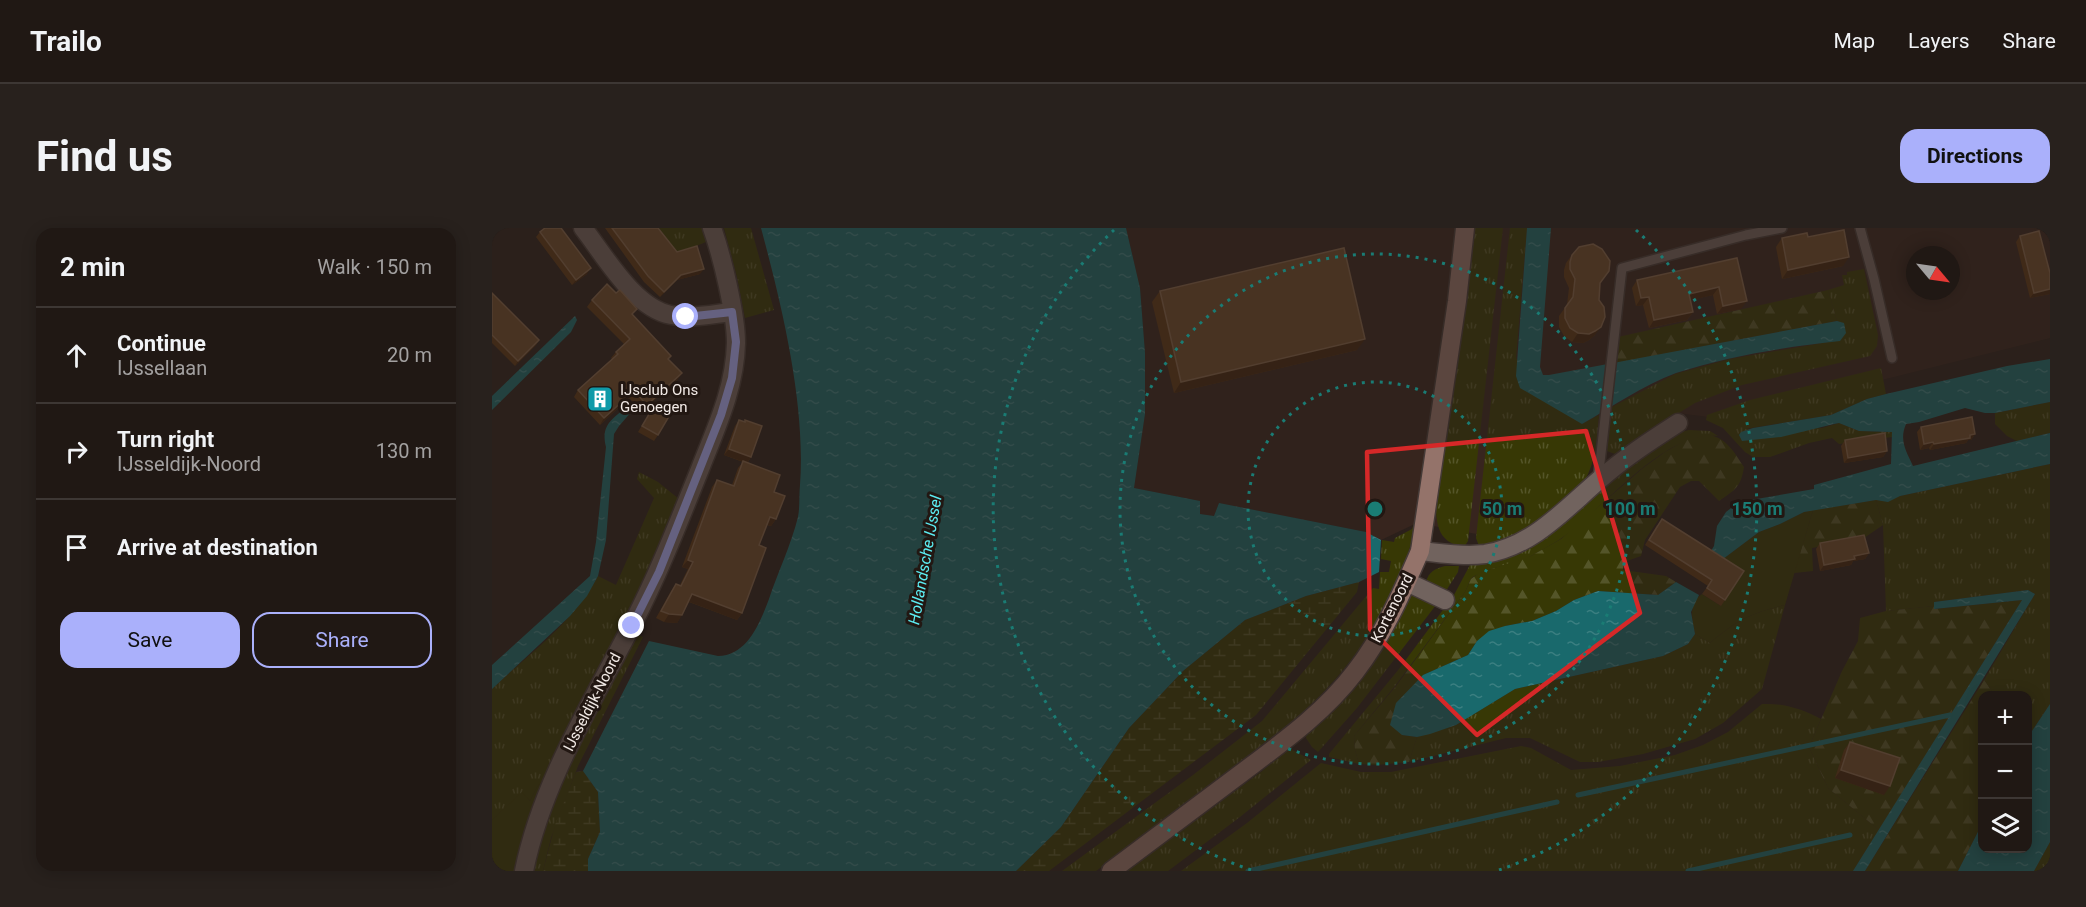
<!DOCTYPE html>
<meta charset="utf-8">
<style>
:root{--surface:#201814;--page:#28211d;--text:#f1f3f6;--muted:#a2a0a0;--line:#3d3734;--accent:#aab0fb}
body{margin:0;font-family:Roboto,sans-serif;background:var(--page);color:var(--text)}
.controls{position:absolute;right:18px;bottom:18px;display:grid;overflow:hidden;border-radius:12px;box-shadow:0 3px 15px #0003}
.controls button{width:54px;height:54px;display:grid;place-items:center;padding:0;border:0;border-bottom:2px solid var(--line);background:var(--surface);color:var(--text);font:30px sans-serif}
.compass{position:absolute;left:1414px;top:18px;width:54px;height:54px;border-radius:50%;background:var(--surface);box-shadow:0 3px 15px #0003;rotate:119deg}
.stop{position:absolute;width:18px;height:18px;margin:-14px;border:4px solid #aab0fb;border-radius:50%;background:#fff}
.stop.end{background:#aab0fb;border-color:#fff;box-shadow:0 2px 6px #0008}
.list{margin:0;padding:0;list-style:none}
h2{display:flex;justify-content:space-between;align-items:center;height:78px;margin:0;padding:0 24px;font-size:26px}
h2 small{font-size:20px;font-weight:400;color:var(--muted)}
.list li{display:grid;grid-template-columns:39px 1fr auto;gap:18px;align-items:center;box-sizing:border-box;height:96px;padding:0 24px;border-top:2px solid var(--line)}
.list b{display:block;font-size:22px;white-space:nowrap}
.list p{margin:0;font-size:20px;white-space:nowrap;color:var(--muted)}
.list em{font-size:20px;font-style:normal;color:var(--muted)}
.actions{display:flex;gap:12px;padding:18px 24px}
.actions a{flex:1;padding:14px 0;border:2px solid var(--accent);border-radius:18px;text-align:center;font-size:21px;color:var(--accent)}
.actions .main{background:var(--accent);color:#111}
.icon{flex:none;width:33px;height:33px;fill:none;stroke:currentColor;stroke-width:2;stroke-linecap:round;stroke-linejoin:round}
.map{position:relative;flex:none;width:1558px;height:643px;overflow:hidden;border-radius:18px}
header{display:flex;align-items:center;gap:36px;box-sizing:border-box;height:84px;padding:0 30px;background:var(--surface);border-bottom:2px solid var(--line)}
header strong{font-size:28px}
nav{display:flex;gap:33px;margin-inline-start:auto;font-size:21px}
.intro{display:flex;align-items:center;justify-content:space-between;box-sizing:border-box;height:144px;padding:0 36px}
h1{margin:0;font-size:42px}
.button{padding:15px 27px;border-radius:18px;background:var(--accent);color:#111;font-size:21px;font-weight:700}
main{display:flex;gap:36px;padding:0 36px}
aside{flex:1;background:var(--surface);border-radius:18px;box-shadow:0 3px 15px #0003}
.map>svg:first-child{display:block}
</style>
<header>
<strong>Trailo</strong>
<nav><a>Map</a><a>Layers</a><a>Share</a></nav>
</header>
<div class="intro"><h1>Find us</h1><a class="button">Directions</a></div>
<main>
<aside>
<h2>2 min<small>Walk · 150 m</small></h2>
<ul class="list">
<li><svg class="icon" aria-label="ahead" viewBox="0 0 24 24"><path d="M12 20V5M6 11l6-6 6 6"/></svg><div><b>Continue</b><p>IJssellaan</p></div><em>20 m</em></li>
<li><svg class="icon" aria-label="right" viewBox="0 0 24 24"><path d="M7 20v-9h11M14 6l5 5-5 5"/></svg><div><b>Turn right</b><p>IJsseldijk-Noord</p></div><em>130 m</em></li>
<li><svg class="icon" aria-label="arrive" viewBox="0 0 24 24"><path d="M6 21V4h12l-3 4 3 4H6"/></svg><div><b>Arrive at destination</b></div></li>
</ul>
<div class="actions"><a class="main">Save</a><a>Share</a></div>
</aside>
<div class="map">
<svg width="1558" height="643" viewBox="0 0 1558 643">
<defs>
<pattern id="grass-tufts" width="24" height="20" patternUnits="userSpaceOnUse" patternTransform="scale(1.5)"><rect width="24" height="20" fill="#373805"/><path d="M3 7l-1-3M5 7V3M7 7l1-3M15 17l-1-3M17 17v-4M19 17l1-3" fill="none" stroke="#545529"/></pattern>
<pattern id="forest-firs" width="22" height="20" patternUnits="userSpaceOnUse" patternTransform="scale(1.5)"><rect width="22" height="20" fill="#373805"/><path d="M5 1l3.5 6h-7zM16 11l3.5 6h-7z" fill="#545529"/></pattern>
<pattern id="wetland-marsh" width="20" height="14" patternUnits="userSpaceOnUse" patternTransform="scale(1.5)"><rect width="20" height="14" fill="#373805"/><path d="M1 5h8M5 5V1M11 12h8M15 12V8" fill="none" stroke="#545529"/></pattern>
<pattern id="water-ripples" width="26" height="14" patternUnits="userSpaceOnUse" patternTransform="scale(1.5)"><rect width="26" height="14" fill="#19696c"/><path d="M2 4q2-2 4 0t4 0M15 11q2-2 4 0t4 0" fill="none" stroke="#3b7f81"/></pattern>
</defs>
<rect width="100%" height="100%" fill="#2b201b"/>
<!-- built -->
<path fill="#37251e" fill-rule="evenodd" d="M634,0H1558V110L1233,191L1170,183L990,307L925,295L889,312L874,304L727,275L722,288L708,286V273L642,260L653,186V125L648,60ZM1423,27H1459V63H1423Z"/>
<!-- grass -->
<g fill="url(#grass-tufts)">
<polygon points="167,0 210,0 214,14 179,28 180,18"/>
<polygon points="232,0 259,0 282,82 253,90 245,49"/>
<path d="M982,0H1011L976,313L972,319C950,315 945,303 944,282Z"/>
<path d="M1018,0H1035L1024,130L1090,196L1107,187C1105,207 1105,227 1096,246C1083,276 1020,316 987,318L984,310Z"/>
<polygon points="1372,41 1386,107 1385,118 1378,128 1250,157 1203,175 1169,196 1129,225 1123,226 1115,223 1120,179 1183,146 1238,131 1348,112 1352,96 1345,93 1336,62 1352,57 1350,47 1355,47 1355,44"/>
<polygon points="1389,140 1394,166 1375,171 1339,187 1253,201 1330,200 1347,195 1367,203 1400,204 1400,209 1347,216 1340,210 1317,215 1278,229 1261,229 1253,224 1231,200 1214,192 1215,187 1258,172"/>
<polygon points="1558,174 1558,205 1525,213 1515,208 1503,196 1503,185"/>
<path d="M1197,202L1218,203L1226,208C1171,202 1111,282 1067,312C1058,317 1049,323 1039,328C1026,335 986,342 979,351C977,354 975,360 973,364L903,458L862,508L863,522L867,536L837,529V526L907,441L962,367L979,335L1111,258L1181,206Z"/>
<polygon points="1558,236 1558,476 1536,509 1536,467 1503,467 1492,452 1543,366 1536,362 1442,374 1442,378 1394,383 1391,297 1384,272 1396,273 1408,268"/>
<path d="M147,244L166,254L187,271L161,339L58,545L45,559L38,573L30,565L0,592V461C37,426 82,394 106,348L124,357L162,270L145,251Z"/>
<path d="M922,295H925C892,421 822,482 722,556C682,585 643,614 604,643H570L701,547L770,493L881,360L887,361L888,344H897L899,333L889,331L890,312L902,314L903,310L920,301Z"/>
<path d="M953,338H967L966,344L952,366L934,354C937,343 943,341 953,338Z"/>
<polygon points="922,363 944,377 865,480 826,524 820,519 814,510 815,504 898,406"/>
<path d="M1293,377L1270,461L1231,495L1203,511L1151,526L1106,534H1088L1038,510H1014L917,534L925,509L964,497L1023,461L1171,428L1196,416L1203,406L1218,415C1245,392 1259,385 1293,377Z"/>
<path d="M144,406L151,409L86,538L59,610L51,643H38C56,563 106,480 144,406Z"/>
<path d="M1270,476C1292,475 1310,481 1329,491L1317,519L1336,560L1387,602L1361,643H689L755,595L829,535L869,544H899L1029,518L1039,520L1079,542L1128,538L1183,527L1211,517L1236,504Z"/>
<polygon points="797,520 819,532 748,589 676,643 635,643 769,544"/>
<polygon points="1558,614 1558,643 1542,643"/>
</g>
<!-- forest -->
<g fill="url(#forest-firs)">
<polygon points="1336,62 1345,93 1124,135 1126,109"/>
<path d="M1216,207C1234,209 1242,224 1252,239C1249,259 1243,262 1227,273L1207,253H1199L1188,259L1153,312L1149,328L1132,334L1131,342L1174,348L1184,354L1166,367L1106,363L1082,372L1064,383L1040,393L1013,398L985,413L976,427L931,447L910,507L925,509L917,534L884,537L867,536L863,522L862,508L904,458L973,364L979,351L987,345L1039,328L1069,311L1151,240L1173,224L1196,211Z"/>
<polygon points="1384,272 1391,297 1372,310 1320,320 1321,343 1302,345 1321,282"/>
<polygon points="1530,372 1387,602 1336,560 1317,519 1350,443 1366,413 1368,390 1394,383 1442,378 1443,381"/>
<polygon points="1492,452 1503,467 1490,467 1490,596 1466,643 1373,643"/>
</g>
<!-- wetland -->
<g fill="url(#wetland-marsh)">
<polygon points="867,354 865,364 764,487 557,643 524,643 569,599 637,500 691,443 753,392 814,368"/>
<polygon points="91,543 106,564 108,604 96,631 96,643 51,643 63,597 84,544"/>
</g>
<!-- garden -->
<g fill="#373805">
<path d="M1321,282L1293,377C1259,385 1245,392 1218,415L1203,406C1200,392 1196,375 1210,366L1229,378L1231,331L1267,304L1288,296L1312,284Z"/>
<polygon points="58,545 25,643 0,643 0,592 30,564 38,573 45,559"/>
</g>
<!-- water -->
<g fill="url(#water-ripples)">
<path d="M269,0H634L648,60L653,125V186L642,260L708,273V286L722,288L727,275L874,304L889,312L887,344L867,354L814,368L753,392L691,443L637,500L569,599L524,643H96V631L108,604L106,564L91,543L157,413L226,428C255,428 268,395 277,371C286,344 299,317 306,289C308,279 307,267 308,257C314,177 290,78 269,0Z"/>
<path d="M1035,0H1059L1048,139L1051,147H1057L1345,93L1352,95L1354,105L1348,113C1293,119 1237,128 1184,145C1151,157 1120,179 1090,196L1028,160L1024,148Z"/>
<polygon points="83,88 85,92 79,104 0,182 0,168"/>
<path d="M1558,131V174L1503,185H1493L1473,180L1427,194L1414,196C1407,212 1414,223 1421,238L1558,205V236L1408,268L1396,274L1384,272L1312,284L1288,296L1267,304L1231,331L1219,323L1222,318L1225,298L1234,284L1247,274L1322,261V257L1399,236L1400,204L1367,203L1347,195L1342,196L1289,209L1250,213L1247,207L1249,204L1261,200L1339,187L1375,171L1394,166L1515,138Z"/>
<path d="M137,177L141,182L127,198L122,206L114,312L106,348L95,368L78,388L0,461V437L98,348L104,314L114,219C108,196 122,190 137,177Z"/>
<polygon points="1184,354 1207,367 1199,384 1203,406 1196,416 1171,428 1023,461 964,497 938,506 925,509 910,507 898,497 904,475 931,447 976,427 985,413 997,403 1013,398 1040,393 1064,383 1082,372 1106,363 1166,367"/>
<polygon points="1536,362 1543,366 1373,643 1361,643 1530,372 1442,381 1442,374"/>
<polygon points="1558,476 1558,614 1542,643 1466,643 1490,596 1490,620 1536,620 1536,509"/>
</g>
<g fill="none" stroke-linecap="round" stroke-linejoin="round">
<!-- stream -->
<g stroke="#19696c" stroke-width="5">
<polyline points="1086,567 1458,487"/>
<polyline points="756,643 1065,574"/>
<polyline points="1196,643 1358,607"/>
</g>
<defs>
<g id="lane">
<polyline points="1368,0 1382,51 1400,130"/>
<polyline points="1106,252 1130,40 1254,7 1290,0"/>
</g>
<g id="street">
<path d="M91,0C113,28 142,80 179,87C200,91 220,86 240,84"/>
<path d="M928,323C949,325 971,329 993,326C1041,318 1072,282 1107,252C1132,230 1158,213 1186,195"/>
<polyline points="915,354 953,372"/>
<path d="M32,643C50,554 100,475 141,395C167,345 187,293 208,241C224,200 243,160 244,115C244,86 230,28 220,0"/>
</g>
<path id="secondary" d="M619,643C662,611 704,579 747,547C788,516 832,485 863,444C891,408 910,365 928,323L965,73L973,0"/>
</defs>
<!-- lane casing -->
<use href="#lane" stroke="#453a37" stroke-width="12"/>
<!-- street casing -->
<use href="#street" stroke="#453a37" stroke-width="21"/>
<!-- secondary casing -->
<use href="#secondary" stroke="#453a37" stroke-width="21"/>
<!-- lane -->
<use href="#lane" stroke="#71635e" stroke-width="9"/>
<!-- street -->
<use href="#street" stroke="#71635e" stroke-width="18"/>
<!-- secondary -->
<use href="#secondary" stroke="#94736a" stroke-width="18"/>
</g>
<!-- wall -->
<g fill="#5a3615">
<polygon points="113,0 166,0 185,24 208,46 185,52 168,69 152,54"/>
<polygon points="48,4 95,46 80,57 44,9"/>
<polygon points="1528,8 1558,66 1538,70 1524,14"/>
<polygon points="1316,9 1351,38 1290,51 1284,19 1290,10"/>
<polygon points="1080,27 1108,55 1103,107 1097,112 1091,115 1080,114 1072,108 1067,99 1067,88 1075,77 1077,60 1072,49 1072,42 1074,35"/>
<polygon points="1245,30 1249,81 1225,86 1221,67 1198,72 1201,84 1195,92 1157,100 1151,77 1144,78 1140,60 1145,52"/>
<polygon points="668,63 865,122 682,165 660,74"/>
<polygon points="0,65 47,112 44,117 23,138 0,115"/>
<polygon points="100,72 141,87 177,132 190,145 185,152 150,183 137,170 108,197 82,169 86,162 120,131 119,130 124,124 132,116 95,79"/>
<polygon points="163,176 166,207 162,213 146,204"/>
<polygon points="247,192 259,229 256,234 282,264 284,291 279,298 275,297 267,317 250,385 245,392 197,374 185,395 172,394 164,390 179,363 184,356 188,357 196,341 190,339 220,259 225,252 240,257 246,240 251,234 232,227 243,198"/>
<polygon points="1429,199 1483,206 1479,212 1476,212 1474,215 1438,222 1437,220 1428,222 1425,204"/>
<polygon points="1353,212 1395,223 1391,229 1352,235 1349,218"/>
<polygon points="1165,297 1252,343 1229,378 1210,366 1216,358 1153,317"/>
<polygon points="1328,315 1377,325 1373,331 1361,333 1359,337 1328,343 1324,321"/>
<polygon points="1358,514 1392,567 1343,550 1352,522"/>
</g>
<!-- shaded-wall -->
<g fill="#41250e">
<polygon points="1357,29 1351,38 1290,51 1296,42"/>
<polygon points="99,40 95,46 80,57 84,52"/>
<polygon points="212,41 208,46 185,52 168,69 172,64 189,47"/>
<polygon points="1227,59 1221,67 1191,74 1197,66"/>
<polygon points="1558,61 1558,66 1538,70 1542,65"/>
<polygon points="1157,69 1151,77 1144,78 1149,70"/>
<polygon points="1255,73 1249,81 1225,86 1231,78"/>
<polygon points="1201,84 1195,92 1157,100 1162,92"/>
<polygon points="1109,99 1103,107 1097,112 1091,115 1080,114 1086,105"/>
<polygon points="873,111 865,122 682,165 689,154"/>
<polygon points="47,112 44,117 23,138 26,133"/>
<polygon points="190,145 185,152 150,183 155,177"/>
<polygon points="142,163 137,170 108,197 112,190"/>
<polygon points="1483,206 1479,212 1476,212 1474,215 1438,222 1442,216"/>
<polygon points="1441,214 1437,220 1428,222 1432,216"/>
<polygon points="237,221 259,229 255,235 232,227"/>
<polygon points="1395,223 1391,229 1352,235 1356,230"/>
<polygon points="278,289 284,291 279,298 273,296"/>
<polygon points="1377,325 1373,331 1361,333 1359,337 1328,343 1332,337"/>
<polygon points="196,332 201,334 196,341 190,339"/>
<polygon points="200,366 250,385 245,392 195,373"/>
<polygon points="177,386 190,387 185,395 172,394"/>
<polygon points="1349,542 1398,558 1392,567 1343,550"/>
</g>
<!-- building -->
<g fill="#6b492b" stroke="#806248" stroke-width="1.5">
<polygon points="53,0 69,0 99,40 84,52 48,4"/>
<polygon points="120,0 166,0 185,24 205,18 212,41 189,47 172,64 156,48"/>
<polygon points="1352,2 1357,29 1296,42 1290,10 1315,5 1316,9"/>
<polygon points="1547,3 1558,45 1558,61 1542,65 1528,8"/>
<polygon points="1101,16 1110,21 1118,33 1117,43 1108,55 1107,72 1112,79 1113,89 1109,99 1103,103 1097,106 1086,105 1078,100 1073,90 1073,80 1081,69 1083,51 1078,41 1078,34 1080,27 1087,19"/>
<polygon points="852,20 873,111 689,154 668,63"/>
<polygon points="1245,30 1255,73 1231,78 1227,59 1197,66 1201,84 1162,92 1157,69 1149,70 1145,52"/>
<polygon points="115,56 124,65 128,62 145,81 140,86 179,128 176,131 190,145 155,177 142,163 112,190 86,162 126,126 124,124 138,111 100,72"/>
<polygon points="0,65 47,112 26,133 0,107"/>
<polygon points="163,176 179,185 166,207 150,198"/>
<polygon points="1480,189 1483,206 1478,207 1478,210 1442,216 1441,214 1432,216 1429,199"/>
<polygon points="247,192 253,194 253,192 270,198 259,229 237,221"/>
<polygon points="1393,205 1395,223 1356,230 1353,212"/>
<polygon points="251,233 288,247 282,264 293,268 284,291 278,289 267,317 274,320 250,385 200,366 190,387 177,386 169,383 184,356 189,358 201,334 196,332 225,252 242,258"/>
<polygon points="1170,291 1252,343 1233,372 1215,360 1220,352 1157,312"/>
<polygon points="1372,307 1377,325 1362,328 1363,331 1332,337 1328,315"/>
<polygon points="1358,514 1408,530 1398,558 1349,542"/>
</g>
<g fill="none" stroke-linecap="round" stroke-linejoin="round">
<!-- route -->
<polyline stroke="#aab0fb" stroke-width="8" points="140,398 167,344 229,187 240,150 244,114 240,84 194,89"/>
</g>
<!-- marked area -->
<path d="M0 0H1558V643H0ZM1094,203L1148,385L985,507L878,401L875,224Z" fill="#2b201b" fill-opacity=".55" fill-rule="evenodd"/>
<path fill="none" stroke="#d62828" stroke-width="4.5" stroke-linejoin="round" d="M1094,203L1148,385L985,507L878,401L875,224Z"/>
<!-- distance rings -->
<g fill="none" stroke="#1a7c74" stroke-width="3" stroke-dasharray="3 6">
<circle cx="883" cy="281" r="127"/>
<circle cx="883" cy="281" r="255"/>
<path d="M759 642A382 382 0 0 1 622 2M1144 2A382 382 0 0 1 1007 642"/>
</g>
<!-- icons -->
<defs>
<symbol id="building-square" viewBox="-11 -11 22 22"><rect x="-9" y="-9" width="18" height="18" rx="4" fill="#0f9aa8" stroke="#221712"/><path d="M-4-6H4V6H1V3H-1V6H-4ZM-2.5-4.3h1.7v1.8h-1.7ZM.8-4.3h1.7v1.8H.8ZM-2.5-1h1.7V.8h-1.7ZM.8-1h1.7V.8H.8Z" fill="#fff"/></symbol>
</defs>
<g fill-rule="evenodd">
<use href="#building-square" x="93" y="156" width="30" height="30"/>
</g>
<g text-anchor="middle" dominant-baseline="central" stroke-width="6" stroke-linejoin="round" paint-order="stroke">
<!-- poi labels -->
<g font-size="15" fill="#f2eae6" stroke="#221712" text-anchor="start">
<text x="128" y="162">IJsclub Ons<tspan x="128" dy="17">Genoegen</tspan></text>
</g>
<!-- street labels -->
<g font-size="15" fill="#f2eae6" stroke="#221712">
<text transform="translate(900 380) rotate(-63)">Kortenoord</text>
<text transform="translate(100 474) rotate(-63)">IJsseldijk-Noord</text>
</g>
<!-- water labels -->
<g font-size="16" font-style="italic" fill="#5cecf2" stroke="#221712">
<text transform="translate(433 332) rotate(-80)">Hollandsche IJssel</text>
</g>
</g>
<circle cx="883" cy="281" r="9" fill="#1a7c74" stroke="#221712" stroke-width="3"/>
<g font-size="18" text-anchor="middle" font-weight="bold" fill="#1a7c74" stroke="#221712" stroke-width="6" stroke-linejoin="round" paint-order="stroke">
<text x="1010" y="287">50 m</text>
<text x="1138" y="287">100 m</text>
<text x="1265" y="287">150 m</text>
</g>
</svg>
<div class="controls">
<button>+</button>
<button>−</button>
<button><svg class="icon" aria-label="layers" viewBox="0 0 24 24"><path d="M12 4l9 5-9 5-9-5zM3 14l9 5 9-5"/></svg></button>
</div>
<svg class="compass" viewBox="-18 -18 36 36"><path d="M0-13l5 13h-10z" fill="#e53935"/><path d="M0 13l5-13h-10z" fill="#a2a0a0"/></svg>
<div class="stop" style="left:194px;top:89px"></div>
<div class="stop end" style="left:140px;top:398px"></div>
</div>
</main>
